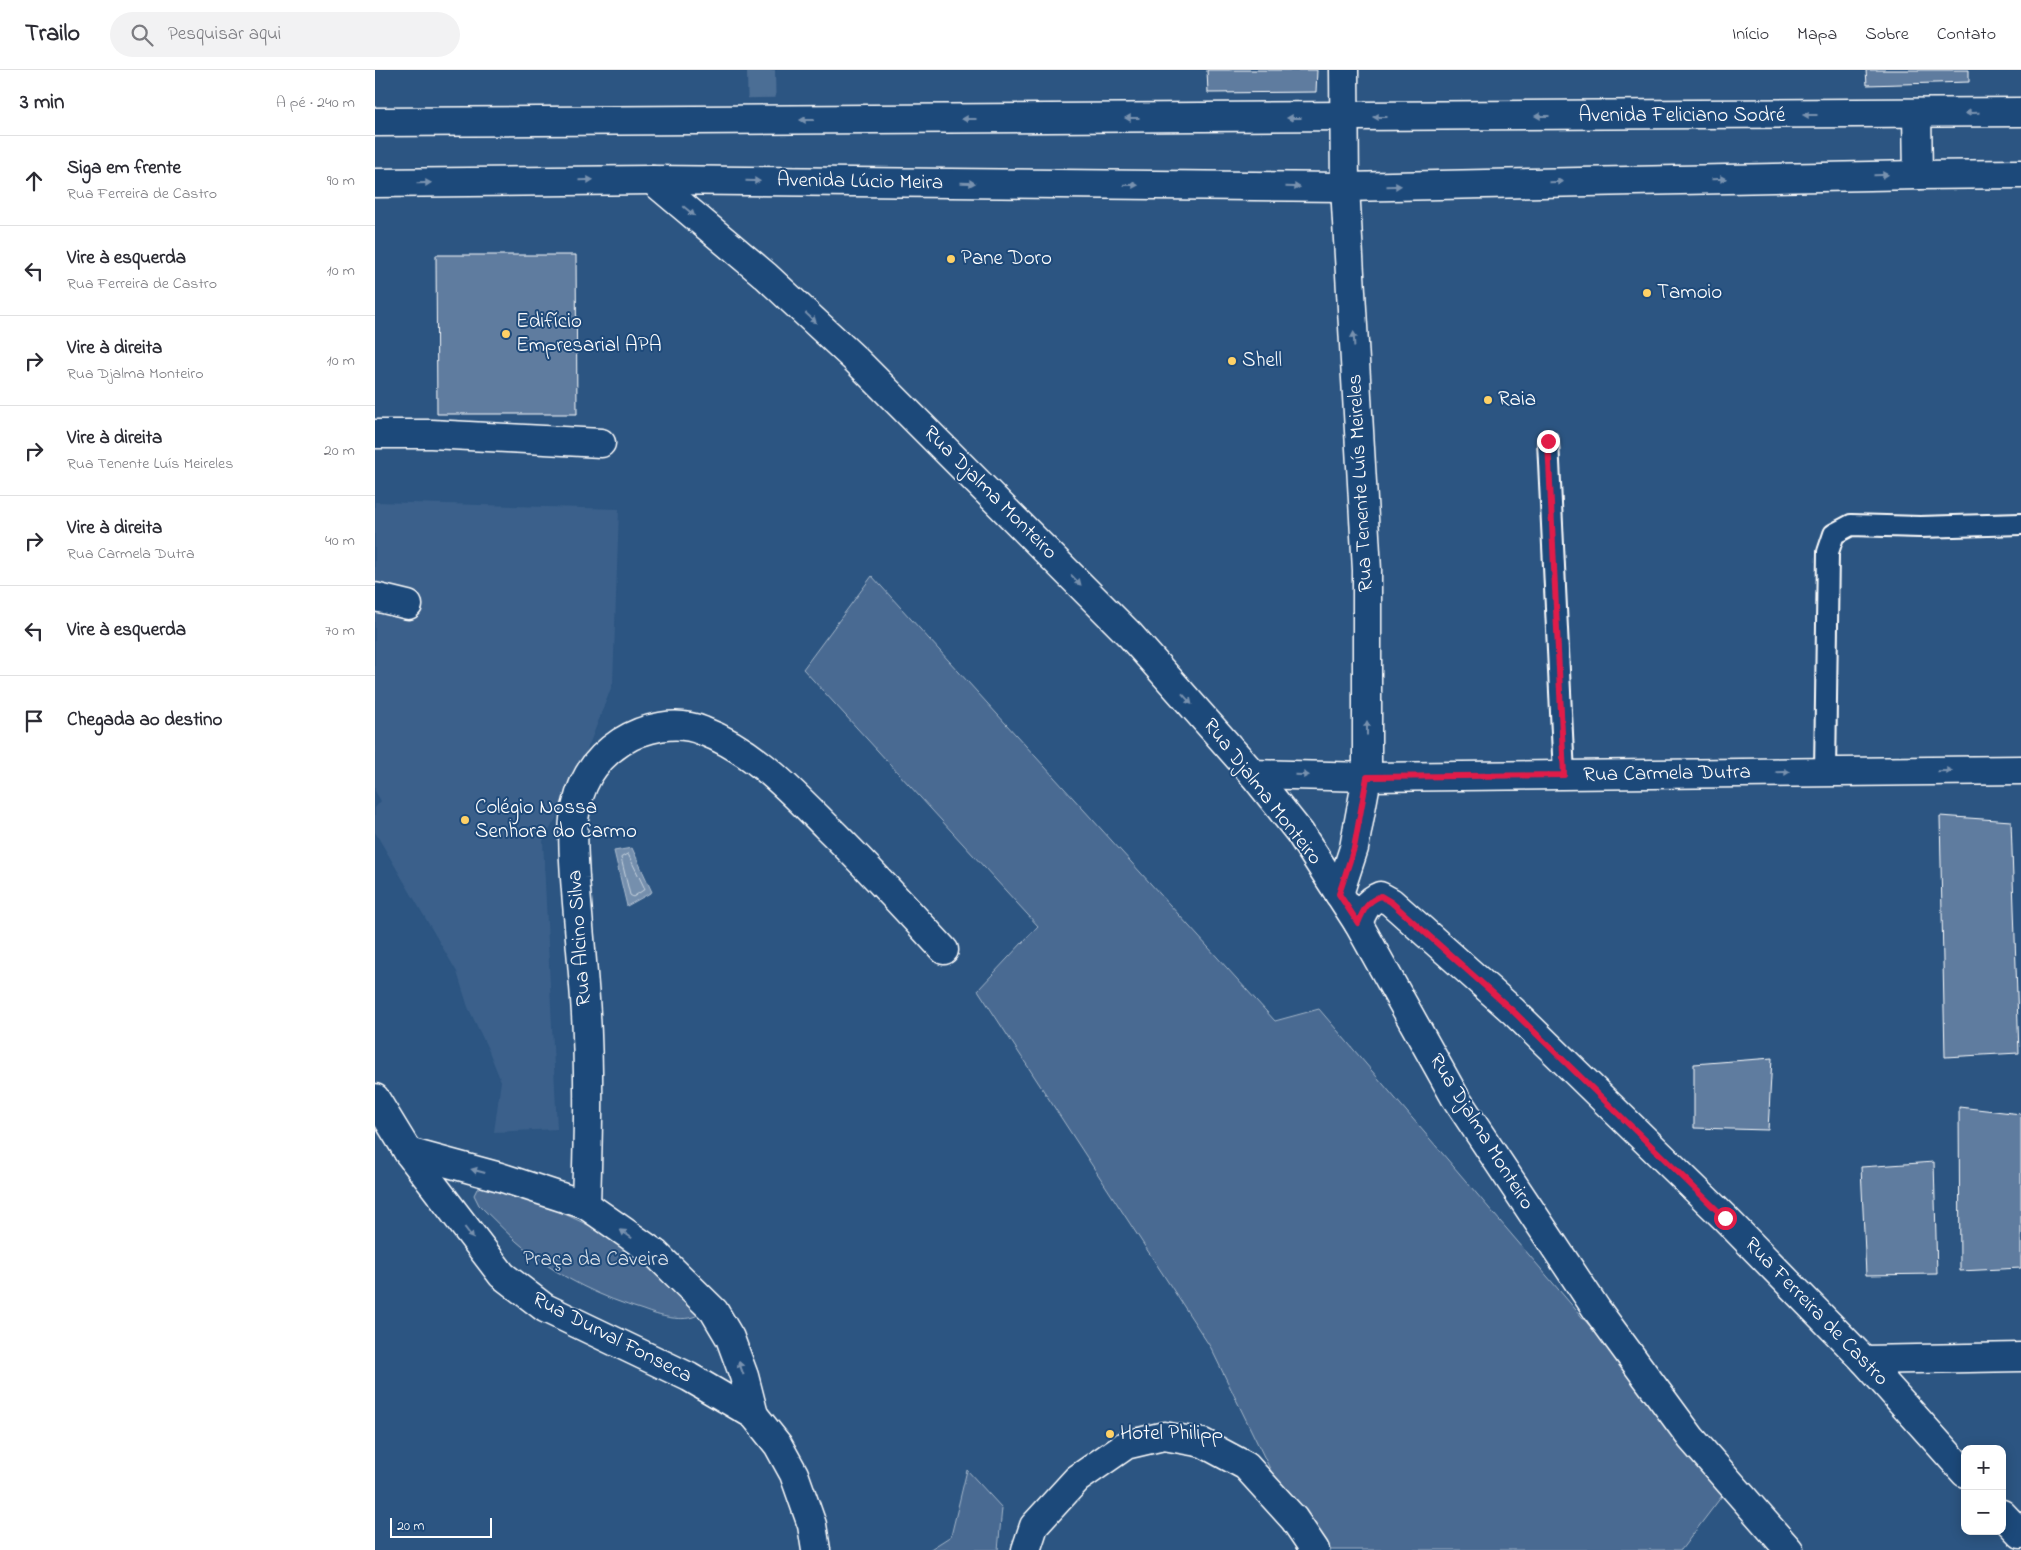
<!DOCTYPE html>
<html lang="pt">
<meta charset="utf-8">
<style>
:root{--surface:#fff;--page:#f2f2f3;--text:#2b2b33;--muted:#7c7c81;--line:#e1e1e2}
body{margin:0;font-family:"Indie Flower",sans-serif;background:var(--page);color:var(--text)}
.controls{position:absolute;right:15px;bottom:15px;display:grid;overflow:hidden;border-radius:10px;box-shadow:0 2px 12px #0003}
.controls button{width:45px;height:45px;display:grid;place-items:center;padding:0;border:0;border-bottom:1px solid var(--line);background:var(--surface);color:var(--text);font:25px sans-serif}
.scale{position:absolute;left:15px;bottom:12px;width:102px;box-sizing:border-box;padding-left:5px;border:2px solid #fff;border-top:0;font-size:14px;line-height:18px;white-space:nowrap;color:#fff;-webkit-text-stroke:4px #1f4a7a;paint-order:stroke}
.stop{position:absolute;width:15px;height:15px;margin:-11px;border:4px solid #e11d48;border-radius:50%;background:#fff}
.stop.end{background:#e11d48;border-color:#fff;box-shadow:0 1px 5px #0008}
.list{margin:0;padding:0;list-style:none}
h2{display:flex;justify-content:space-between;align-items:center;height:65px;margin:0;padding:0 20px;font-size:21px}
h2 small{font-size:16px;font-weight:400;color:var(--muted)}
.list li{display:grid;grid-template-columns:32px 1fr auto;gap:15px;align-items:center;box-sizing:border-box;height:90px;padding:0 20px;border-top:1px solid var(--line)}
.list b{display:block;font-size:19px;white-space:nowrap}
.list p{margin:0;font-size:16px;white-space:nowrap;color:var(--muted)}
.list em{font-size:16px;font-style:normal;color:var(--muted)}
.icon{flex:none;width:28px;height:28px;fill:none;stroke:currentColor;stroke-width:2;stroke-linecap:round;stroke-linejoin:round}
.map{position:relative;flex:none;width:1646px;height:1480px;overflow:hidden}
header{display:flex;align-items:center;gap:30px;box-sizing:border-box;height:70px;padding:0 25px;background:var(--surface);border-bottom:1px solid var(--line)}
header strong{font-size:24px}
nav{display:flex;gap:28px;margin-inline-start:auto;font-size:18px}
.search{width:350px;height:45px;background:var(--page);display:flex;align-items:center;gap:12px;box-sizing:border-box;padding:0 18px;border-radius:28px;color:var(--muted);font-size:19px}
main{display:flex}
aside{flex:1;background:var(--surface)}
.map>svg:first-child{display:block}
</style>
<header>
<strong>Trailo</strong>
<div class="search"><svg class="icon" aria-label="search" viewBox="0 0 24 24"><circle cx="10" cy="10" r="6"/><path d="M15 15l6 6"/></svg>Pesquisar aqui</div>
<nav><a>Início</a><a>Mapa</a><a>Sobre</a><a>Contato</a></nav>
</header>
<main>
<aside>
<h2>3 min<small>A pé · 240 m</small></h2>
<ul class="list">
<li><svg class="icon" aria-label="ahead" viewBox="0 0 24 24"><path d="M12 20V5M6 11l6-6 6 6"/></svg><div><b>Siga em frente</b><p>Rua Ferreira de Castro</p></div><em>90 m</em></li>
<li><svg class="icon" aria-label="left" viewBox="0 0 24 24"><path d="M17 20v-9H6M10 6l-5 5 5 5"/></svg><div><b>Vire à esquerda</b><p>Rua Ferreira de Castro</p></div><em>10 m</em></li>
<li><svg class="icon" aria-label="right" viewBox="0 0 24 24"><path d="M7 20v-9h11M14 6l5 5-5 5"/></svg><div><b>Vire à direita</b><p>Rua Djalma Monteiro</p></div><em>10 m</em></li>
<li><svg class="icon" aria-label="right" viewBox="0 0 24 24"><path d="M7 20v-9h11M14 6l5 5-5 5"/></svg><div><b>Vire à direita</b><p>Rua Tenente Luís Meireles</p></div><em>20 m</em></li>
<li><svg class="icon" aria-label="right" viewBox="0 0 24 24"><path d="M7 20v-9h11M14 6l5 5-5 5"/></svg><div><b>Vire à direita</b><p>Rua Carmela Dutra</p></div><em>40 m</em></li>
<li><svg class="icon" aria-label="left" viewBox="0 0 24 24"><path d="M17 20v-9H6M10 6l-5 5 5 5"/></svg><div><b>Vire à esquerda</b></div><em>70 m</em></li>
<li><svg class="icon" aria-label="arrive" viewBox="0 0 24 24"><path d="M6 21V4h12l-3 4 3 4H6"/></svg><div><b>Chegada ao destino</b></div></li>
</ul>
</aside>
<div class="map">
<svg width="1646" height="1480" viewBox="0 0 1646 1480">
<rect width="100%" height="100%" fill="#2c5582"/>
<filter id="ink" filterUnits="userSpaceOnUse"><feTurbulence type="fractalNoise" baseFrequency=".02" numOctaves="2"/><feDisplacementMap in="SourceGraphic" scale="10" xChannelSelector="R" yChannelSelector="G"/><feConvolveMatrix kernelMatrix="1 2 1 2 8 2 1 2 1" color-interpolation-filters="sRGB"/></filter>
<g filter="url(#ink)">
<!-- built -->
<polygon fill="#3b618b" points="0,432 244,439 238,613 195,724 168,771 182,1059 119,1062 126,1011 113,979 93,937 82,902 0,762 0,738 6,731 0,721"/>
<!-- green -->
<g fill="#486b92" stroke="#a4b5c8">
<polygon points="497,506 900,951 944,939 1353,1418 1306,1480 943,1480 915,1440 836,1278 603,920 663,856 428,599"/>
<path d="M110,1114L166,1133L241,1168L325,1239L323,1245C308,1253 284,1246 268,1240C226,1227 188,1209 154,1182C136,1168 120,1150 104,1135L99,1125L102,1119Z"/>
<polygon points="592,1400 627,1438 623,1480 554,1480 576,1466"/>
</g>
<!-- water -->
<polygon fill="#748fad" stroke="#acbcce" points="257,778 277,822 252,836 239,781"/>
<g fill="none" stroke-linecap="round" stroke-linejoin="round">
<!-- shore -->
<polygon stroke="#c7d2de" stroke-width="1" points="253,784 270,819 258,827 255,825 246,788"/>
</g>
<!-- building -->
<g fill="#5e7c9f" stroke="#fff">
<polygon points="832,0 942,0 941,22 833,23"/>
<polygon points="1491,0 1594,0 1594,12 1492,15"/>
<polygon points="61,185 201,185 202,344 62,344"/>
<polygon points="1565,746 1636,751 1644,983 1570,987"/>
<polygon points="1397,988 1393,1060 1319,1058 1319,994"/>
<polygon points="1584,1037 1646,1044 1646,1198 1585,1201"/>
<polygon points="1559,1092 1562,1204 1491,1205 1486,1097"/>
</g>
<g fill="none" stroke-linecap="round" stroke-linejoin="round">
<!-- minor-tunnel -->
<polyline stroke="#4c6e95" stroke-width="28" stroke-dasharray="28 14" stroke-linecap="butt" points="386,0 387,50"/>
<defs>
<g id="service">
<polyline points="1173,371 1189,705"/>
<polyline points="1450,702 1453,482 1459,464 1476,455 1545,457 1646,454"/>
</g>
<g id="minor">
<polyline points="0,364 56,364 226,373"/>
<polyline points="0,527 33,535"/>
<path d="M983,853C988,841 992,831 1005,826L1016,832L1138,941L1350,1148L1489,1290L1590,1403"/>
<polyline points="0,1028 33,1082 127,1205 170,1238 314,1307 379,1345 403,1375 419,1404 437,1455 441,1480"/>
<polyline points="33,1082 125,1107 211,1135 281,1184 339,1241 355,1268 369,1306 379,1345"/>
<path d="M211,1135C213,1067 215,997 210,929C207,888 203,848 200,808C199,788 197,768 199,749C204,715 217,691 246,672C269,657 302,650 328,661C378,680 414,719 451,756C492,796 530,838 569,880"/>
<polyline points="1489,1290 1646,1287"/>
<polyline points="1627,1444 1646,1464"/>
<polyline points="651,1480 659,1456 702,1409 751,1375 789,1366 828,1373 871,1396 919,1449 940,1480"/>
</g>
<g id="secondary">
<polyline points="277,110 391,206 480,289 755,565 878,704 925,763 983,853 1080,1027 1222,1240 1316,1368 1414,1480"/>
<polyline points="878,704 992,707 1646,700"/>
<polyline points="964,824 979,778 992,707 992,500 970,117 969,0"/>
</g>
<g id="primary">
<polyline points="1542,44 1543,105"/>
<polyline points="0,52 1646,42"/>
<polyline points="0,113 277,110 970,117 1543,105 1646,104"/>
</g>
</defs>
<!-- service casing -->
<use href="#service" stroke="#fff" stroke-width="24"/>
<!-- minor casing -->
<use href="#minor" stroke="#fff" stroke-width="31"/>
<!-- secondary casing -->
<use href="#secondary" stroke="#fff" stroke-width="31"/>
<!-- primary casing -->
<use href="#primary" stroke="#fff" stroke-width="31"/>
<!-- service -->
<use href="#service" stroke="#1f4a7a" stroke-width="20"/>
<!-- minor -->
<use href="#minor" stroke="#1f4a7a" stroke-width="28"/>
<!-- secondary -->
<use href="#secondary" stroke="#1f4a7a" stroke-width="28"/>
<!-- primary -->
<use href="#primary" stroke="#1f4a7a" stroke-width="28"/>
</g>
<!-- one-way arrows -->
<defs><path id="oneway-solid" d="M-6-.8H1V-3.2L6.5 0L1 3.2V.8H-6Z" transform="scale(1.25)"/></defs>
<g fill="#7992af">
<use href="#oneway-solid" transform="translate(1597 43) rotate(179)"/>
<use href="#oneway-solid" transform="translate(1435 45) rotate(180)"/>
<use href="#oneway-solid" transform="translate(1167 46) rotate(180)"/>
<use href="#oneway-solid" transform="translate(1005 47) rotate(180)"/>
<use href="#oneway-solid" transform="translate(757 48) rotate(180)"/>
<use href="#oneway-solid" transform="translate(919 48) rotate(180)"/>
<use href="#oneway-solid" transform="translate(594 49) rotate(180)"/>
<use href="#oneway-solid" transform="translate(432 50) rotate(180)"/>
<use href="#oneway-solid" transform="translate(1506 105) rotate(-1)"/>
<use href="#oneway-solid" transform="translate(1344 109) rotate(-1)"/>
<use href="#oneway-solid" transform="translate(211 110) rotate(-1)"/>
<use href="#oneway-solid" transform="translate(378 111) rotate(1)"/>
<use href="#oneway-solid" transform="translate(1181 112) rotate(-1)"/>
<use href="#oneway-solid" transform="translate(49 113) rotate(-1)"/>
<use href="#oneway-solid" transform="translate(593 113) rotate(1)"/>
<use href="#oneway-solid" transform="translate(756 115) rotate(1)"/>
<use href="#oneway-solid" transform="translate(1019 116) rotate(-1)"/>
<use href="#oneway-solid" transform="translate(918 117) rotate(1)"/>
<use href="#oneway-solid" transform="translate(314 141) rotate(40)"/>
<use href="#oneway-solid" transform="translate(436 248) rotate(43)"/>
<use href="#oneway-solid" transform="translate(979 269) rotate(-93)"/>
<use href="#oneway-solid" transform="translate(701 510) rotate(46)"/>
<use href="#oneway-solid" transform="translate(812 629) rotate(48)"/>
<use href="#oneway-solid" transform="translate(992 658) rotate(-90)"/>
<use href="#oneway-solid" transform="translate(1570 701) rotate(-1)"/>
<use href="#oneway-solid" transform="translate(1408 702) rotate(-1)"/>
<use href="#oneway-solid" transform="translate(927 705) rotate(2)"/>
<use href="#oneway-solid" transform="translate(103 1101) rotate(-165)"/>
<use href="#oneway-solid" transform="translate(94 1163) rotate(53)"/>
<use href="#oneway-solid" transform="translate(251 1164) rotate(-145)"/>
<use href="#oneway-solid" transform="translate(366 1298) rotate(-110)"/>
</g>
</g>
<g fill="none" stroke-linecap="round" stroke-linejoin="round" filter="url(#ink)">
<!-- route -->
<path stroke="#e11d48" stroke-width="6" d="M1173,371L1189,705L992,707L979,778L964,824L983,853C988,841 992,831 1006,826L1016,832L1138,941L1350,1148"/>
</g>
<!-- markers -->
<g fill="#ffd166" stroke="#1f4a7a" stroke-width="2">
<circle cx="576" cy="189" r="5"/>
<circle cx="1272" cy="223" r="5"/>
<circle cx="131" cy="264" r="5"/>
<circle cx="857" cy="291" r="5"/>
<circle cx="1113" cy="330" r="5"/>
<circle cx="90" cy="750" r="5"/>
<circle cx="735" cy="1364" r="5"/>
</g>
<g text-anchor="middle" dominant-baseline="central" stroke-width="4" stroke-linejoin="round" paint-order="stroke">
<!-- street labels -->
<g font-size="21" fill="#fff" stroke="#1f4a7a">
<text x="1307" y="46">Avenida Feliciano Sodré</text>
<text transform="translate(485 112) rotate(1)">Avenida Lúcio Meira</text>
<text transform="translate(986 413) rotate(-93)">Rua Tenente Luís Meireles</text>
<text transform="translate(615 423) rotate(45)">Rua Djalma Monteiro</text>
<text transform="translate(1292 704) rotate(-1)">Rua Carmela Dutra</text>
<text transform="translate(887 722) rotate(52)">Rua Djalma Monteiro</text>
<text transform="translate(205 868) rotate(-94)">Rua Alcino Silva</text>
<text transform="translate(1106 1062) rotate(58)">Rua Djalma Monteiro</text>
<text transform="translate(1441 1242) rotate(46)">Rua Ferreira de Castro</text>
<text transform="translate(237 1268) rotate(27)">Rua Durval Fonseca</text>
</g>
<!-- poi labels -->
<g font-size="21" fill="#fff" stroke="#1f4a7a" text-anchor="start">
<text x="586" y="189">Pane Doro</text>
<text x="1282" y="223">Tamoio</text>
<text x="141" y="252">Edifício<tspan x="141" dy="24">Empresarial APA</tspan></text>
<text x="867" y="291">Shell</text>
<text x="1123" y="330">Raia</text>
<text x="100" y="738">Colégio Nossa<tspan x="100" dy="24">Senhora do Carmo</tspan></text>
<text x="745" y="1364">Hotel Philipp</text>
</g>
<!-- park labels -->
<g font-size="21" fill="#dae1e9" stroke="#1f4a7a">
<text x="221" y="1190">Praça da Caveira</text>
</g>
</g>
</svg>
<div class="controls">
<button>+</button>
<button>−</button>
</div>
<div class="scale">20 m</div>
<div class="stop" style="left:1350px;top:1148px"></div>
<div class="stop end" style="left:1173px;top:371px"></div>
</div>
</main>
